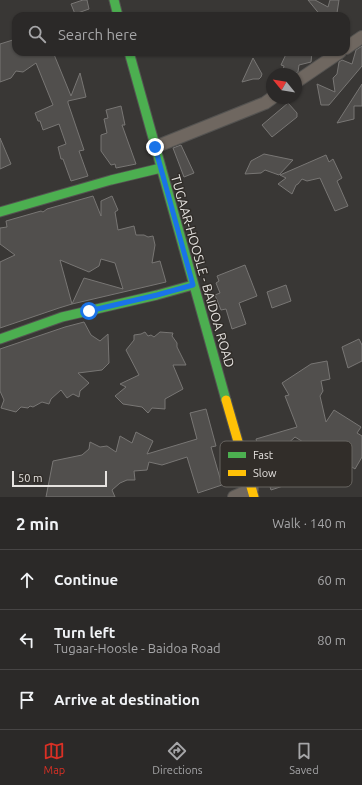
<!DOCTYPE html>
<meta charset="utf-8">
<style>
:root{--surface:#2b2928;--page:#333130;--text:#f1f3f6;--muted:#a6a6a8;--line:#474545;--accent:#d93025}
body{margin:0;font-family:Ubuntu,sans-serif;background:var(--page);color:var(--text)}
.compass{position:absolute;left:266px;top:68px;width:36px;height:36px;border-radius:50%;background:var(--surface);box-shadow:0 1px 3px #0004;rotate:300deg}
.scale{position:absolute;left:12px;bottom:10px;width:95px;box-sizing:border-box;padding-left:4px;border:2px solid #e6e3e0;border-top:0;font-size:11px;line-height:14px;white-space:nowrap;color:#e6e3e0;-webkit-text-stroke:3px #312d29;paint-order:stroke}
.stop{position:absolute;width:12px;height:12px;margin:-9px;border:3px solid #1a73e8;border-radius:50%;background:#fff}
.stop.end{background:#1a73e8;border-color:#fff;box-shadow:0 1px 4px #0008}
.list{margin:0;padding:0;list-style:none}
h2{display:flex;justify-content:space-between;align-items:center;height:52px;margin:0;padding:0 16px;font-size:17px}
h2 small{font-size:13px;font-weight:400;color:var(--muted)}
.list li{display:grid;grid-template-columns:26px 1fr auto;gap:12px;align-items:center;box-sizing:border-box;height:60px;padding:0 16px;border-top:1px solid var(--line)}
.list b{display:block;font-size:15px;white-space:nowrap}
.list p{margin:0;font-size:13px;white-space:nowrap;color:var(--muted)}
.list em{font-size:13px;font-style:normal;color:var(--muted)}
.icon{flex:none;width:22px;height:22px;fill:none;stroke:currentColor;stroke-width:2;stroke-linecap:round;stroke-linejoin:round}
.map{position:relative;flex:none;width:362px;height:497px;overflow:hidden}
.search{position:absolute;background:var(--surface);box-shadow:0 1px 3px #0004;left:12px;right:12px;top:12px;height:44px;display:flex;align-items:center;gap:10px;box-sizing:border-box;padding:0 14px;border-radius:12px;color:var(--muted);font-size:15px}
.sheet{height:232px;background:var(--surface)}
nav{display:flex;justify-content:space-around;align-items:center;box-sizing:border-box;height:56px;border-top:1px solid var(--line);background:var(--surface);font-size:11px;color:var(--muted)}
nav a{display:grid;justify-items:center;gap:2px}
nav .on{color:var(--accent)}
.map>svg:first-child{display:block}
</style>
<div class="map">
<svg width="362" height="497" viewBox="0 0 362 497">
<rect width="100%" height="100%" fill="#393735"/>
<!-- building -->
<g fill="#514f4d" stroke="#787674">
<polygon points="83,0 87,0 89,9 75,14 71,4"/>
<polygon points="308,0 315,0 328,7 330,0 339,0 337,13 343,16 321,16"/>
<polygon points="16,39 16,52 53,52 71,96 80,73 86,97 68,101 68,103 84,150 79,151 88,176 71,181 63,159 61,159 58,147 66,144 59,124 43,130 40,121 38,121 35,113 53,105 36,63 23,72 16,71 11,78 0,82 0,44"/>
<polygon points="362,46 362,66 329,105 321,105 317,84 335,92 333,78 337,74 339,62 342,60 352,64 356,50"/>
<polygon points="287,52 312,52 311,62 299,65 298,72 294,74 282,74 284,66 281,65"/>
<polygon points="253,58 262,74 261,77 259,79 253,79 242,82"/>
<polygon points="362,84 362,106 354,106 354,119 337,123"/>
<polygon points="288,103 297,113 297,117 272,137 262,125"/>
<polygon points="121,106 125,125 122,125 136,164 116,168 115,164 111,165 101,151 101,135 107,133 104,119 108,118 106,110"/>
<polygon points="0,138 11,164 0,169"/>
<polygon points="181,145 194,173 184,177 173,148"/>
<polygon points="264,154 293,160 279,175 265,170 261,173 245,174 251,161"/>
<polygon points="326,155 329,162 333,159 342,178 337,181 348,206 335,211 320,178 307,181 302,179 298,184 296,185 292,194 278,184 286,178 280,175"/>
<polygon points="93,196 101,216 101,201 112,196 118,210 115,212 118,230 134,226 136,235 144,235 148,237 153,236 155,245 152,263 160,261 166,282 72,304 84,278 123,289 115,263 101,259 99,266 89,272 60,260 72,304 59,308 0,328 0,262 15,255 0,244 0,228 7,227 6,221 41,211 43,212 47,209"/>
<polygon points="245,265 257,296 239,303 246,324 232,329 226,309 221,310 215,295 220,293 216,283 219,281 217,276"/>
<polygon points="286,285 291,301 272,308 267,292"/>
<polygon points="84,322 91,335 100,341 108,334 109,363 102,370 78,373 89,383 80,391 79,397 73,394 67,398 61,390 51,399 49,404 42,402 33,407 30,406 28,408 21,407 16,412 1,408 4,400 0,391 0,349 65,327"/>
<polygon points="145,332 148,336 151,335 154,337 160,332 173,333 172,336 177,343 177,347 186,365 173,365 183,389 165,399 165,409 152,408 148,413 142,407 123,404 115,396 126,387 120,384 139,375 126,350 134,340 134,335 141,334"/>
<polygon points="359,339 362,345 362,361 348,368 342,347"/>
<polygon points="327,361 330,379 321,381 323,391 320,396 326,422 334,410 361,427 357,433 362,436 362,457 355,469 349,465 347,469 295,437 283,448 288,466 278,469 283,486 271,490 256,439 297,427 285,396 289,395 282,383 311,364"/>
<polygon points="206,409 216,446 211,447 222,485 198,493 187,457 162,465 149,462 147,470 134,471 135,480 127,480 120,483 112,490 115,497 46,497 53,461 82,455 89,449 90,442 100,447 107,446 116,452 120,436 132,443 136,432 153,441 147,454 197,439 190,413"/>
</g>
<g fill="none" stroke-linecap="round" stroke-linejoin="round">
<defs>
<g id="street">
<polyline points="346,48 362,37"/>
<polyline points="296,82 340,52"/>
<polyline points="155,147 265,103 272,98"/>
<polyline points="234,497 252,489"/>
</g>
<g id="fast">
<polyline points="114,0 118,16"/>
<polyline points="129,52 226,400"/>
<polyline points="0,212 111,180 161,168"/>
<polyline points="0,339 62,317 157,295 193,285"/>
</g>
<polyline id="slow" points="226,400 254,497"/>
</defs>
<!-- street casing -->
<use href="#street" stroke="#545351" stroke-width="14"/>
<!-- fast casing -->
<use href="#fast" stroke="#545351" stroke-width="11"/>
<!-- slow casing -->
<use href="#slow" stroke="#545351" stroke-width="11"/>
<!-- street -->
<use href="#street" stroke="#6f6760" stroke-width="12"/>
<!-- fast -->
<use href="#fast" stroke="#4caf50" stroke-width="9"/>
<!-- slow -->
<use href="#slow" stroke="#ffc107" stroke-width="9"/>
</g>
<g fill="none" stroke-linecap="round" stroke-linejoin="round">
<!-- route -->
<polyline stroke="#1a73e8" stroke-width="5" points="89,311 157,295 193,285 155,147"/>
</g>
<g text-anchor="middle" dominant-baseline="central" stroke-width="3" stroke-linejoin="round" paint-order="stroke">
<!-- street labels -->
<g font-size="13" fill="#e6e3e0" stroke="#312d29">
<text transform="translate(203 271) rotate(74)">TUGAAR-HOOSLE - BAIDOA ROAD</text>
</g>
</g>
<!-- legend -->
<rect x="220" y="441" width="132" height="46" rx="6" fill="#312d29" stroke="#676460" stroke-width="1"/>
<rect x="228" y="452" width="18" height="6" fill="#4caf50"/>
<rect x="228" y="470" width="18" height="6" fill="#ffc107"/>
<g font-size="11" fill="#e6e3e0">
<text x="253" y="459">Fast</text>
<text x="253" y="477">Slow</text>
</g>
</svg>
<svg class="compass" viewBox="-18 -18 36 36"><path d="M0-13l5 13h-10z" fill="#e53935"/><path d="M0 13l5-13h-10z" fill="#a6a6a8"/></svg>
<div class="scale">50 m</div>
<div class="stop" style="left:89px;top:311px"></div>
<div class="stop end" style="left:155px;top:147px"></div>
<div class="search"><svg class="icon" aria-label="search" viewBox="0 0 24 24"><circle cx="10" cy="10" r="6"/><path d="M15 15l6 6"/></svg>Search here</div>
</div>
<section class="sheet">
<h2>2 min<small>Walk · 140 m</small></h2>
<ul class="list">
<li><svg class="icon" aria-label="ahead" viewBox="0 0 24 24"><path d="M12 20V5M6 11l6-6 6 6"/></svg><div><b>Continue</b></div><em>60 m</em></li>
<li><svg class="icon" aria-label="left" viewBox="0 0 24 24"><path d="M17 20v-9H6M10 6l-5 5 5 5"/></svg><div><b>Turn left</b><p>Tugaar-Hoosle - Baidoa Road</p></div><em>80 m</em></li>
<li><svg class="icon" aria-label="arrive" viewBox="0 0 24 24"><path d="M6 21V4h12l-3 4 3 4H6"/></svg><div><b>Arrive at destination</b></div></li>
</ul>
</section>
<nav>
<a class="on"><svg class="icon" aria-label="map" viewBox="0 0 24 24"><path d="M3 6l6-2 6 2 6-2v14l-6 2-6-2-6 2zM9 4v14M15 6v14"/></svg>Map</a>
<a><svg class="icon" aria-label="directions" viewBox="0 0 24 24"><path d="M12 3l9 9-9 9-9-9zM9 14v-3h6M13 9l2 2-2 2"/></svg>Directions</a>
<a><svg class="icon" aria-label="saved" viewBox="0 0 24 24"><path d="M7 4h10v16l-5-4-5 4z"/></svg>Saved</a>
</nav>
